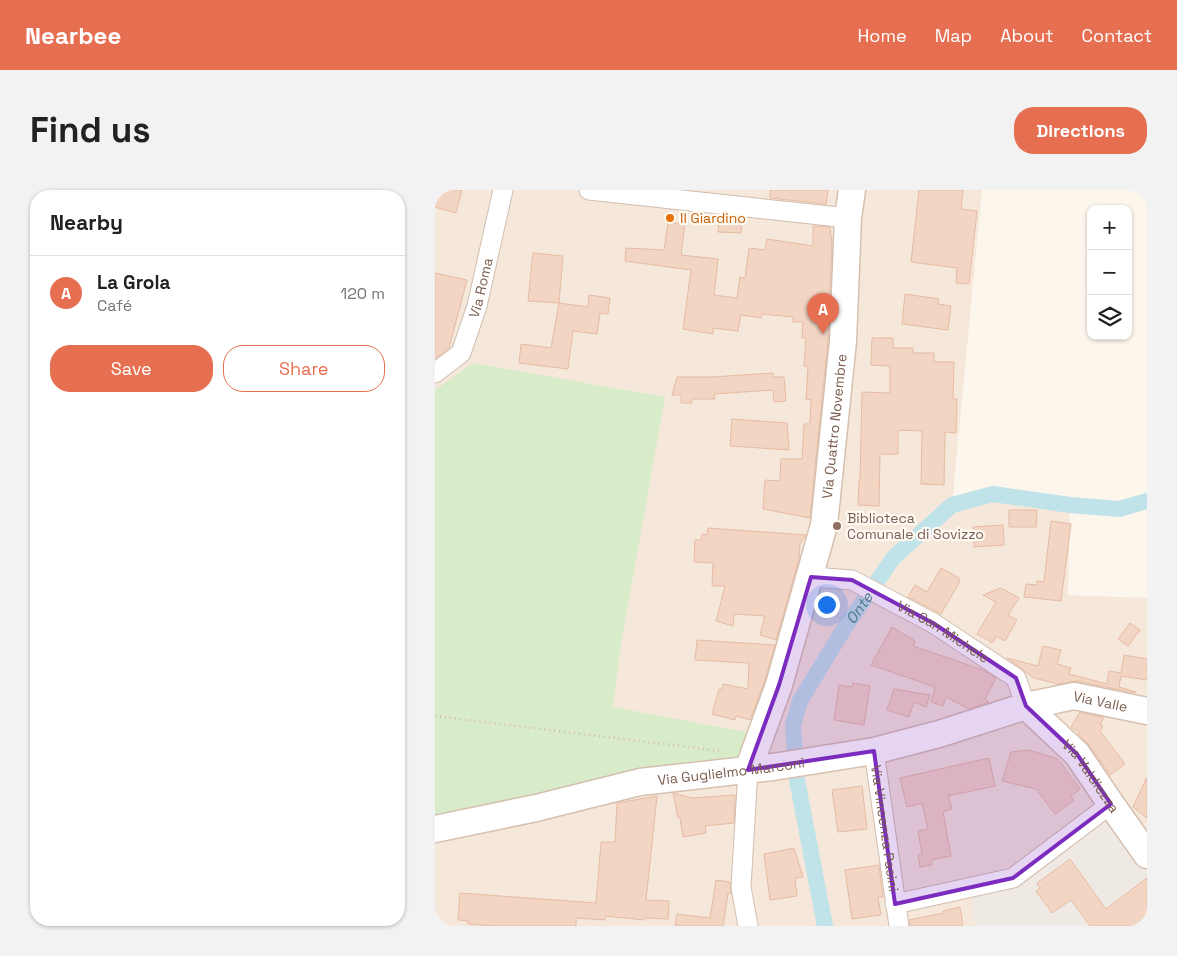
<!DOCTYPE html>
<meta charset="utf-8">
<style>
:root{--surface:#fff;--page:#f2f2f2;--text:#222;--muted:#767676;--line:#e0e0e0;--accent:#e76f51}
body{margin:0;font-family:"Space Grotesk",sans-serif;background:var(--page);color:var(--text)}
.controls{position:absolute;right:15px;top:15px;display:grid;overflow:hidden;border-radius:10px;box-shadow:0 1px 4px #0004}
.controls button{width:45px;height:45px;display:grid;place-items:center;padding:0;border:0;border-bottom:1px solid var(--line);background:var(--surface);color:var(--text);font:25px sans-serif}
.you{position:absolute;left:391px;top:414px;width:18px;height:18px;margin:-12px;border:4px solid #fff;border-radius:50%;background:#1a73e8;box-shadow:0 0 0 8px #1a73e833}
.badge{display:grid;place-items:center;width:32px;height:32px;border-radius:50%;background:var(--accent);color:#fff;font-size:16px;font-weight:700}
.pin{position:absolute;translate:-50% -41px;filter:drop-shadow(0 1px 2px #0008)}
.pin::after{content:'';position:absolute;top:26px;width:18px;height:15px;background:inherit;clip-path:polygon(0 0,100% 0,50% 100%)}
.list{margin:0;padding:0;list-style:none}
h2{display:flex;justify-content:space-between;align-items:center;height:65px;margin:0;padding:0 20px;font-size:21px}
h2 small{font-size:16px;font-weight:400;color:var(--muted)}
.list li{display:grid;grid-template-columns:32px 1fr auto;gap:15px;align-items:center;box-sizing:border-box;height:75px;padding:0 20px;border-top:1px solid var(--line)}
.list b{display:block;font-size:19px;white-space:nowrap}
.list p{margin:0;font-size:16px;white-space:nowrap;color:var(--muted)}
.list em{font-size:16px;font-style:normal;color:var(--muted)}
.actions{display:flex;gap:10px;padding:15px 20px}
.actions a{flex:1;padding:11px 0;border:1px solid var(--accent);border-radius:20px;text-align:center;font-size:18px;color:var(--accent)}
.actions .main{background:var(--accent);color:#fff}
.icon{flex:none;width:28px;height:28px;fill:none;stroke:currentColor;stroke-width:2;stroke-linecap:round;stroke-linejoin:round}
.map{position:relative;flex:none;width:712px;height:736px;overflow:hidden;border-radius:20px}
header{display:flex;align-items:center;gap:30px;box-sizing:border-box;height:70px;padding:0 25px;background:var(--accent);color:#fff}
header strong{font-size:24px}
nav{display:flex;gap:28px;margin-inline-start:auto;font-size:18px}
.intro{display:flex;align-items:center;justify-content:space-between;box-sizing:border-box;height:120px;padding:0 30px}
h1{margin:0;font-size:35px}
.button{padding:12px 22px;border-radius:20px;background:var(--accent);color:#fff;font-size:18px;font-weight:700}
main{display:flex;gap:30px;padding:0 30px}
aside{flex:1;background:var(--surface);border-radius:20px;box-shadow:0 1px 4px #0004}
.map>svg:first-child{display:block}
</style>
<header>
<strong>Nearbee</strong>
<nav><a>Home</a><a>Map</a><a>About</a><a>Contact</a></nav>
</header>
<div class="intro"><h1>Find us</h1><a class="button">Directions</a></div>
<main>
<aside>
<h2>Nearby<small></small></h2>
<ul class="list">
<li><span class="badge">A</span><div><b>La Grola</b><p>Café</p></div><em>120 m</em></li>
</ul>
<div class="actions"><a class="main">Save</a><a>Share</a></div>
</aside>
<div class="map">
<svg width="712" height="736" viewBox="0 0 712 736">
<rect width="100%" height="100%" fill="#fdf6ec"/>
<!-- residential -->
<polygon fill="#f5e8da" points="0,0 547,0 517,315 558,304 635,315 633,405 712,408 712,665 675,614 578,688 537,696 540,736 0,736"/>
<!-- industrial -->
<polygon fill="#efe9e4" points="677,627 712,664 712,736 540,736 537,696 592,690"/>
<!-- green -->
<polygon fill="#d8ecc9" points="38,173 230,207 185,460 178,517 311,542 310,570 0,629 0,200"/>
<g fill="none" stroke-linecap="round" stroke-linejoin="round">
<!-- canal -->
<path stroke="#bfe3e8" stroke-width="16" id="s1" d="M390,736L362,590L358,535L365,511L410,437L459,367L517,315L558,304L635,315L684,319L712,311"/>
</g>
<!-- building -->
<g fill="#f3d5c3" stroke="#e6bba3">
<polygon points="0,0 27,0 21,23 0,17"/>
<polygon points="335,0 393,0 391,14 335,8"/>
<polygon points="484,0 528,0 526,19 542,21 534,94 521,93 522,78 476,72"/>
<polygon points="284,25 307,28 306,43 283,42"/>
<polygon points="233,32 250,34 246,65 283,69 279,105 302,108 305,87 310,88 314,58 330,60 332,49 378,56 378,36 395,37 397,53 393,150 375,328 328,319 330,290 345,291 346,269 367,269 369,234 375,234 376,209 371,210 373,177 369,176 371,148 367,148 368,132 358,132 358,127 327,124 326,128 306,125 303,141 278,138 278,144 248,139 256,80 190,71 191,58 229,60"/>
<polygon points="98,63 128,66 124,113 93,111"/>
<polygon points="0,83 32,90 14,158 0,169"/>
<polygon points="470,104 504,109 503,114 516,116 513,140 467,134"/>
<polygon points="154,105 175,108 173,124 165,123 162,144 138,141 133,179 84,173 86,154 116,158 124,113 153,117"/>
<polygon points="437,148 458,148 458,158 478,158 478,163 499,163 499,172 519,172 518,209 522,209 521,243 510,242 509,295 486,294 487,241 463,240 463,264 445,264 444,316 423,315 424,290 425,290 427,202 455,203 455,176 436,175"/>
<polygon points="338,183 338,187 349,187 351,211 339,212 338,200 279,204 280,209 257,209 257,213 246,213 246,205 237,205 242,187 277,187"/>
<polygon points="297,229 352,233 354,260 295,256"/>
<polygon points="574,320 602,320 601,337 574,337"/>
<polygon points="616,331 636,334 626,411 589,407 591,394 602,395 602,391 609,392"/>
<polygon points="568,335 569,355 539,357 538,337"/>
<polygon points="273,338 371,345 365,354 364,369 341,450 325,445 330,426 299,424 298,436 281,431 290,396 277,396 278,373 259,372 260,350 266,350 267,344 272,345"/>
<polygon points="506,378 524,388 524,393 506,424 473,407 480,395 492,402"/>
<polygon points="566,398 584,408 573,425 582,430 570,451 561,446 558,453 542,444 561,412 548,405"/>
<polygon points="695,433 705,440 693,456 683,449"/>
<polygon points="457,437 480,451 478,456 548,480 561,488 550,509 554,512 534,519 511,507 508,516 496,512 500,497 436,475"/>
<polygon points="262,450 340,455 330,490 315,530 301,526 300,530 277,524 284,499 287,500 288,494 313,499 314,473 260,470"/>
<polygon points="608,456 626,460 622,474 636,478 634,484 672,494 674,481 686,483 689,465 712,469 712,490 686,486 684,497 701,502 700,503 642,491 623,494 599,488 572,468 603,476"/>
<polygon points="418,493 435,496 429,535 399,530 404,495 417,497"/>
<polygon points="459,499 495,505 491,517 479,512 474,527 452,520"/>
<polygon points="645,522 669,528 665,534 668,536 665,541 690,574 675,585 654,555 643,544 644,542 636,537"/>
<polygon points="594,560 623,569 645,599 636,606 639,610 620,624 601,599 567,591 576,562"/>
<polygon points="554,568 560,596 513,606 517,619 508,622 516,666 497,670 497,675 485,677 483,665 487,664 483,641 493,639 487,613 472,617 465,588"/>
<polygon points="712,587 712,628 698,617"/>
<polygon points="427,596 432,639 403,642 397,600"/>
<polygon points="238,603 257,608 300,605 299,633 270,636 271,643 248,647 245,628 243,628"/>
<polygon points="222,606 211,710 234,711 233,729 209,728 209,730 170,726 170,730 141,728 141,736 58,736 33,734 33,731 23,730 25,703 161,713 166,652 180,652 182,613"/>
<polygon points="359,658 368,687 360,688 362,706 335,710 329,664"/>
<polygon points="635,669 671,719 712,688 712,736 655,736 636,710 617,723 601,701 605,698 602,693"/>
<polygon points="444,675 448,707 443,707 446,725 417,729 410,680"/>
<polygon points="281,690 295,692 296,704 293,703 288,736 240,736 242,724 275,728"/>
<polygon points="525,717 528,736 475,736 474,730 509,723 508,721"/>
</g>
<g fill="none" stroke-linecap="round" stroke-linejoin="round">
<defs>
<g id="street">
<polyline points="154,0 413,28"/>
<path id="s2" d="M0,183L26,163L42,116L68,0"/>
<path id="s3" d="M376,387L417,390L498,433L581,488L591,516"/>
<path id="s4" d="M439,561L464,736"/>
<polyline points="313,580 306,697 313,736"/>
<polyline points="460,714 578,688 676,614"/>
</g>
<g id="secondary">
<path id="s5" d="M591,516L642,564L676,614L712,665"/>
<path id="s6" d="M313,580L344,495L389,335L408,151L413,28L417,0"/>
<path id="s7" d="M0,639L101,618L205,592L338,577L439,561L504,544L591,516L639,506L712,521"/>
</g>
</defs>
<!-- street casing -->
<use href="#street" stroke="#d1beb0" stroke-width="21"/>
<!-- secondary casing -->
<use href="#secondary" stroke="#d6c0b0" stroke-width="29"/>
<!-- path -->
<polyline stroke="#d9b8a5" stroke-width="2.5" stroke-dasharray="1 4" stroke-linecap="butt" points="0,526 286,561"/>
<!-- street -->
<use href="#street" stroke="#fff" stroke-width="19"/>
<!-- secondary -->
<use href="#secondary" stroke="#fff" stroke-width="26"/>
</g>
<!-- marked area -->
<path fill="#7b2cbf" fill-opacity="0.2" stroke="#7b2cbf" stroke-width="4" stroke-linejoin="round" d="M376,387L417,390L498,433L581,488L591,516L642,564L676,614L578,688L460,714L439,561L313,580L344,495Z"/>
<!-- markers -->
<circle fill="#e8710a" stroke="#fffaf3" stroke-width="2" cx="235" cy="28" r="5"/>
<circle fill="#8d6e63" stroke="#fffaf3" stroke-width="2" cx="402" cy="336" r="5"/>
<g text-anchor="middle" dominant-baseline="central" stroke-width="4.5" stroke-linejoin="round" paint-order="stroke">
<!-- food labels -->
<g font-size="14" fill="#c56008" stroke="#fffaf3" text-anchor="start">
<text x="245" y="28">Il Giardino</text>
</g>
<!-- street labels -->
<g font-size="14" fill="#7a5c4d" stroke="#fffaf3">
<text stroke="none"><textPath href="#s2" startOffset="101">Via Roma</textPath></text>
<text stroke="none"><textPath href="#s6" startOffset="356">Via Quattro Novembre</textPath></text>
<text stroke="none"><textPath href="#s3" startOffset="146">Via San Michele</textPath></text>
<text stroke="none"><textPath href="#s7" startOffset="681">Via Valle</textPath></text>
<text stroke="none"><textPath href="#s7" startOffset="302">Via Guglielmo Marconi</textPath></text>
<text stroke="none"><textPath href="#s5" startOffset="96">Via Valdiezza</textPath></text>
<text stroke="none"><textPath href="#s4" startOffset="78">Via Vincenza Pasini</textPath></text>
</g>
<!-- education labels -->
<g font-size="14" fill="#785e54" stroke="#fffaf3" text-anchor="start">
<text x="412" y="328">Biblioteca<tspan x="412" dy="16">Comunale di Sovizzo</tspan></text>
</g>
<!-- water labels -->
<g font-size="15" font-style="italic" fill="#437c86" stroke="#fffaf3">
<text stroke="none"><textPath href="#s1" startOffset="339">Onte</textPath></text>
</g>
</g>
</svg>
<div class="controls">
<button>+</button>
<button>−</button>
<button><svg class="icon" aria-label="layers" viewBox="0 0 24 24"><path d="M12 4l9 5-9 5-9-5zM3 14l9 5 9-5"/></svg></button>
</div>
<div class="you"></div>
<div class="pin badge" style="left:388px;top:144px">A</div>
</div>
</main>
